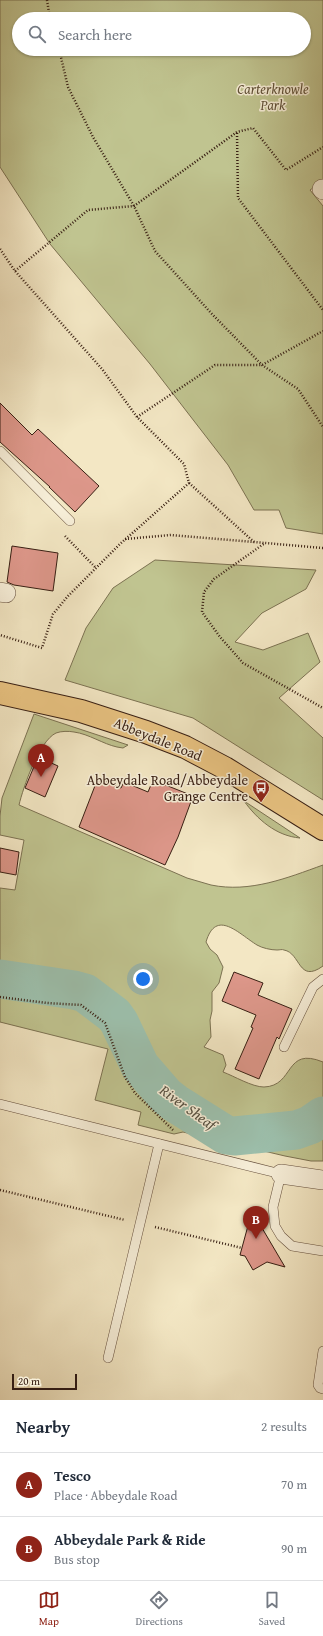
<!DOCTYPE html>
<meta charset="utf-8">
<style>
:root{--surface:#fff;--page:#f2f2f3;--text:#1f2937;--muted:#747a83;--line:#e0e1e3;--accent:#8f2418}
body{margin:0;font-family:"Gentium Book Plus",serif;background:var(--page);color:var(--text)}
.scale{position:absolute;left:12px;bottom:10px;width:65px;box-sizing:border-box;padding-left:4px;border:2px solid #381f13;border-top:0;font-size:11px;line-height:14px;white-space:nowrap;color:#381f13;-webkit-text-stroke:3px #f7efd9;paint-order:stroke}
.you{position:absolute;left:143px;top:979px;width:14px;height:14px;margin:-10px;border:3px solid #fff;border-radius:50%;background:#1a73e8;box-shadow:0 0 0 6px #1a73e833}
.badge{display:grid;place-items:center;width:26px;height:26px;border-radius:50%;background:var(--accent);color:#fff;font-size:13px;font-weight:700}
.pin{position:absolute;translate:-50% -33px;filter:drop-shadow(0 1px 2px #0008)}
.pin::after{content:'';position:absolute;top:21px;width:14px;height:12px;background:inherit;clip-path:polygon(0 0,100% 0,50% 100%)}
.list{margin:0;padding:0;list-style:none}
h2{display:flex;justify-content:space-between;align-items:center;height:52px;margin:0;padding:0 16px;font-size:17px}
h2 small{font-size:13px;font-weight:400;color:var(--muted)}
.list li{display:grid;grid-template-columns:26px 1fr auto;gap:12px;align-items:center;box-sizing:border-box;height:64px;padding:0 16px;border-top:1px solid var(--line)}
.list b{display:block;font-size:15px;white-space:nowrap}
.list p{margin:0;font-size:13px;white-space:nowrap;color:var(--muted)}
.list em{font-size:13px;font-style:normal;color:var(--muted)}
.icon{flex:none;width:22px;height:22px;fill:none;stroke:currentColor;stroke-width:2;stroke-linecap:round;stroke-linejoin:round}
.map{position:relative;flex:none;width:323px;height:1400px;overflow:hidden}
.search{position:absolute;background:var(--surface);box-shadow:0 1px 3px #0004;left:12px;right:12px;top:12px;height:44px;display:flex;align-items:center;gap:10px;box-sizing:border-box;padding:0 14px;border-radius:22px;color:var(--muted);font-size:15px}
.sheet{height:180px;background:var(--surface)}
nav{display:flex;justify-content:space-around;align-items:center;box-sizing:border-box;height:56px;border-top:1px solid var(--line);background:var(--surface);font-size:11px;color:var(--muted)}
nav a{display:grid;justify-items:center;gap:2px}
nav .on{color:var(--accent)}
.map>svg:first-child{display:block}
</style>
<div class="map">
<svg width="323" height="1400" viewBox="0 0 323 1400">
<rect width="100%" height="100%" fill="#f3e7c4"/>
<filter id="stains"><feTurbulence type="fractalNoise" baseFrequency=".005" numOctaves="4"/><feColorMatrix values="0 0 0 0 .2 0 0 0 0 .09 0 0 0 0 .02 0 0 0 .5 -.17"/></filter>
<radialGradient id="worn" r=".72"><stop offset=".6" stop-color="#630" stop-opacity="0"/><stop offset="1" stop-color="#630" stop-opacity=".3"/></radialGradient>
<!-- green -->
<g fill="#c0c490" stroke="#7c7252" fill-rule="evenodd">
<path d="M0,0H323V181L310,190L323,206V534L286,528L279,510H254L228,465L150,364L50,244L0,167ZM19,19H304V49H19Z"/>
<polygon points="155,560 316,570 306,589 262,613 235,642 263,650 308,633 320,662 279,698 323,738 323,800 193,718 65,680 86,628 113,588"/>
<path d="M34,714L128,745L123,748L117,747C103,744 89,734 74,732C69,731 61,731 56,733C39,741 23,788 19,805L187,878C195,880 203,883 211,885C250,893 287,878 323,865V966C298,984 301,953 284,950C282,949 280,950 277,950C271,950 262,948 257,945C239,934 216,908 206,942L210,949L217,955L223,967L219,983L212,992V1011L210,1020L211,1037L204,1047L223,1055L226,1065L223,1072C234,1076 252,1087 264,1087C295,1086 284,1046 323,1062V1161H311L285,1156L183,1132L174,1134L138,1125L141,1112L95,1100L108,1049L0,1022V888L15,890L24,840L0,835V816L2,798Z"/>
<path d="M244,801L300,838C276,836 257,819 244,801Z"/>
</g>
<g fill="none" stroke-linecap="round" stroke-linejoin="round">
<!-- river -->
<polyline stroke="#9dc1ae" stroke-width="39" points="0,979 74,990 85,993 114,1015 119,1022 140,1066 166,1096 175,1103 226,1135 234,1136 296,1130 310,1125 323,1116"/>
</g>
<!-- building -->
<g fill="#dd978a" stroke="#381f13">
<polygon points="0,403 32,435 38,429 99,486 75,512 49,487 50,487 0,442"/>
<polygon points="12,546 58,553 53,591 14,585 7,582"/>
<polygon points="38,757 58,766 45,797 25,788"/>
<polygon points="98,778 121,788 124,782 148,792 153,780 193,796 178,837 165,865 79,827"/>
<polygon points="0,848 19,852 16,875 0,872"/>
<polygon points="234,972 263,983 258,995 292,1009 279,1039 277,1037 259,1079 235,1069 253,1028 251,1027 256,1015 222,1001"/>
<polygon points="252,1211 285,1267 267,1262 253,1270 245,1256 240,1255"/>
</g>
<g fill="none" stroke-linecap="round" stroke-linejoin="round">
<defs>
<g id="service">
<polyline points="0,451 70,521"/>
<polyline points="284,1047 313,987 323,979"/>
<polyline points="0,1104 281,1174 273,1207 275,1226 281,1236 292,1246 323,1251"/>
<polyline points="323,1351 318,1385 320,1388 323,1389"/>
<polyline points="108,1358 159,1144"/>
</g>
<g id="minor">
<polyline points="322,189 323,190"/>
<polyline points="0,592 6,593"/>
<polyline points="281,1174 323,1180"/>
</g>
<polyline id="primary" points="0,693 81,711 146,732 185,747 225,768 323,829"/>
</defs>
<!-- service casing -->
<use href="#service" stroke="#67513f" stroke-width="10"/>
<!-- minor casing -->
<use href="#minor" stroke="#67513f" stroke-width="20"/>
<!-- primary casing -->
<use href="#primary" stroke="#381f13" stroke-width="24"/>
<!-- path -->
<g stroke="#381f13" stroke-width="2.5" stroke-dasharray="1 2" stroke-linecap="butt">
<polyline points="47,0 50,19"/>
<polyline points="59,49 68,87 93,137 134,206 155,251 211,313 262,365 298,389 323,427"/>
<polyline points="237,133 238,198 323,310"/>
<polyline points="0,249 15,271 102,369 137,417 184,464 189,483 120,544 68,596 53,614 42,648 0,635"/>
<polyline points="15,271 88,210 134,206 237,132 253,128 286,170 323,147"/>
<polyline points="137,417 215,365 262,365 323,331"/>
<polyline points="189,483 254,542"/>
<polyline points="65,536 95,567"/>
<polyline points="125,539 171,535 265,543"/>
<polyline points="323,548 265,543 214,579 204,592 202,612 220,637 243,663 323,708"/>
<polyline points="0,997 47,1003 81,1005 105,1023 125,1077 135,1093 173,1130"/>
<polyline points="0,1190 125,1220"/>
<polyline points="155,1227 242,1248"/>
</g>
<!-- service -->
<use href="#service" stroke="#f7efd9" stroke-width="9"/>
<!-- minor -->
<use href="#minor" stroke="#f7efd9" stroke-width="19"/>
<!-- primary -->
<use href="#primary" stroke="#eac482" stroke-width="22"/>
</g>
<!-- icons -->
<defs>
<symbol id="bus-pin" viewBox="-11 -11 22 30"><path d="M0 17L-7.5 6A9.5 9.5 0 1 1 7.5 6Z" fill="#8f2418" stroke="#f7efd9"/><path d="M-5-6H5V4H4V6H2V4H-2V6H-4V4H-5ZM-3.5-4V0h7V-4ZM-3.5 1.2v1.5H-2V1.2ZM2 1.2v1.5H3.5V1.2Z" fill="#fff"/></symbol>
</defs>
<g fill-rule="evenodd">
<use href="#bus-pin" x="251" y="778" width="20" height="27"/>
</g>
<g text-anchor="middle" dominant-baseline="central" stroke-width="3" stroke-linejoin="round" paint-order="stroke">
<!-- park labels -->
<g font-size="14" font-style="italic" fill="#615138" stroke="#f7efd9">
<text x="273" y="89">Carterknowle<tspan x="273" dy="16">Park</tspan></text>
</g>
<!-- street labels -->
<g font-size="14" fill="#381f13" stroke="#f7efd9">
<text transform="translate(158 739) rotate(22)">Abbeydale Road</text>
</g>
<!-- poi labels -->
<g font-size="14" fill="#381f13" stroke="#f7efd9" text-anchor="end">
<text x="248" y="780">Abbeydale Road/Abbeydale<tspan x="248" dy="16">Grange Centre</tspan></text>
</g>
<!-- water labels -->
<g font-size="15" font-style="italic" fill="#565042" stroke="#f7efd9">
<text transform="translate(188 1107) rotate(36)">River Sheaf</text>
</g>
</g>
<rect width="100%" height="100%" filter="url(#stains)"/>
<rect width="100%" height="100%" fill="url(#worn)"/>
</svg>
<div class="scale">20 m</div>
<div class="you"></div>
<div class="pin badge" style="left:41px;top:777px">A</div>
<div class="pin badge" style="left:256px;top:1239px">B</div>
<div class="search"><svg class="icon" aria-label="search" viewBox="0 0 24 24"><circle cx="10" cy="10" r="6"/><path d="M15 15l6 6"/></svg>Search here</div>
</div>
<section class="sheet">
<h2>Nearby<small>2 results</small></h2>
<ul class="list">
<li><span class="badge">A</span><div><b>Tesco</b><p>Place · Abbeydale Road</p></div><em>70 m</em></li>
<li><span class="badge">B</span><div><b>Abbeydale Park &amp; Ride</b><p>Bus stop</p></div><em>90 m</em></li>
</ul>
</section>
<nav>
<a class="on"><svg class="icon" aria-label="map" viewBox="0 0 24 24"><path d="M3 6l6-2 6 2 6-2v14l-6 2-6-2-6 2zM9 4v14M15 6v14"/></svg>Map</a>
<a><svg class="icon" aria-label="directions" viewBox="0 0 24 24"><path d="M12 3l9 9-9 9-9-9zM9 14v-3h6M13 9l2 2-2 2"/></svg>Directions</a>
<a><svg class="icon" aria-label="saved" viewBox="0 0 24 24"><path d="M7 4h10v16l-5-4-5 4z"/></svg>Saved</a>
</nav>
